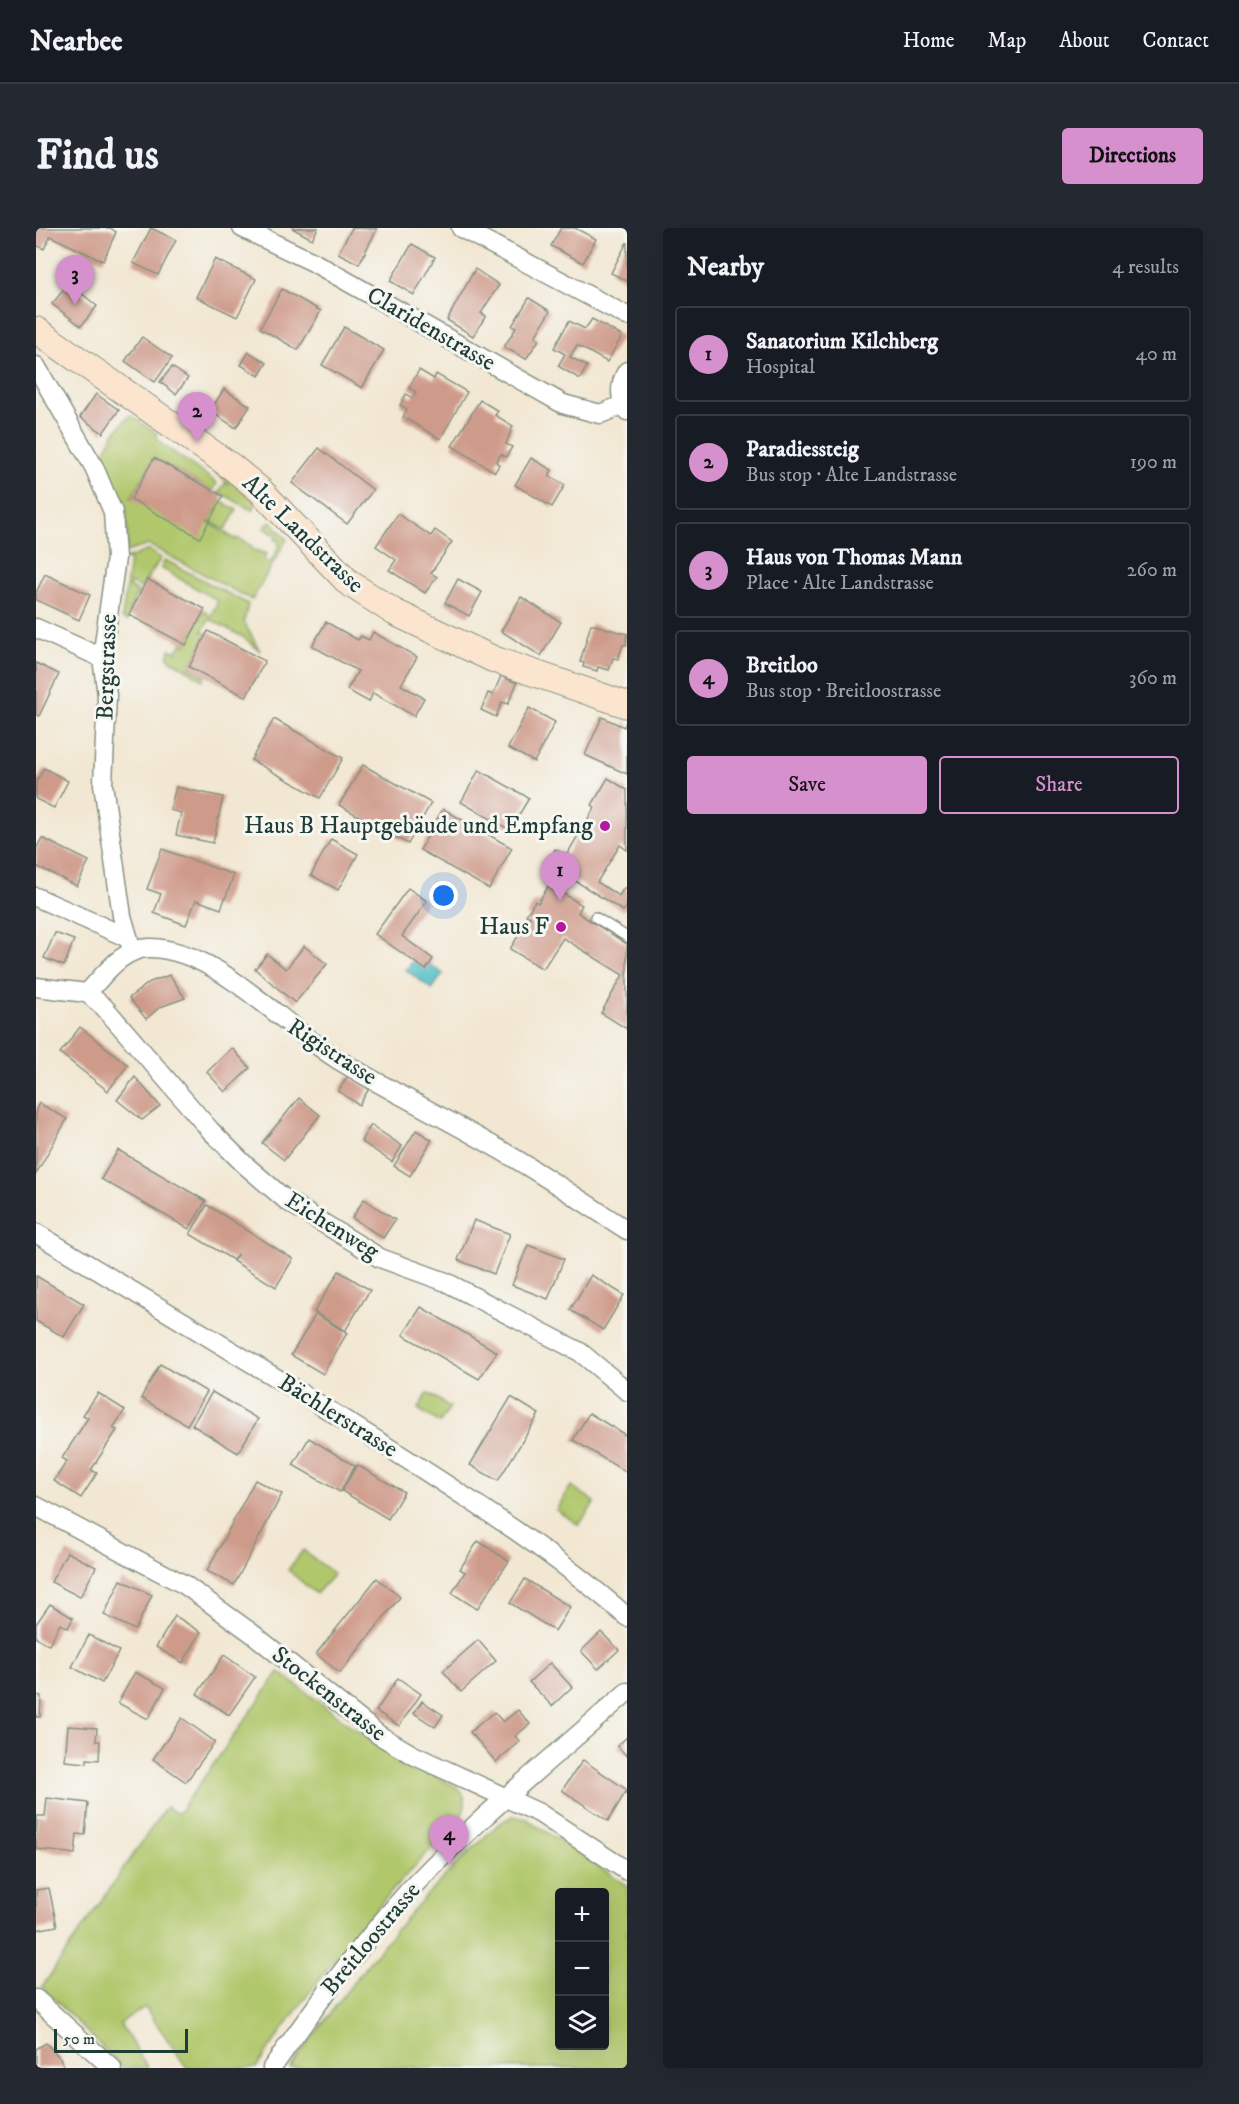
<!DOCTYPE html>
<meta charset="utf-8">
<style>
:root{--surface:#171b24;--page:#242831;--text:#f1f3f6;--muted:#9ea1a6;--line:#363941;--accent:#d690ce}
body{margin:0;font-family:"IM FELL DW Pica",serif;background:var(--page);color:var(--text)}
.controls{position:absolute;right:18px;bottom:18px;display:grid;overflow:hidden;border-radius:6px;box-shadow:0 6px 24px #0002}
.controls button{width:54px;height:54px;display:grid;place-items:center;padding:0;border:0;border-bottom:2px solid var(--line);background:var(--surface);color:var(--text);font:30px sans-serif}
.scale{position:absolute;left:18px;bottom:15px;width:134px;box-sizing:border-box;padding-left:6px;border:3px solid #1f3d34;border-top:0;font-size:16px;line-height:21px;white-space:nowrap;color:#1f3d34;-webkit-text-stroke:4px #f6f6f2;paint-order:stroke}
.you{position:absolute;left:408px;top:668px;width:21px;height:21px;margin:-15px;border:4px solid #fff;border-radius:50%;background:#1a73e8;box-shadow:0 0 0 9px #1a73e833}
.badge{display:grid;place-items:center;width:39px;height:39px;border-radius:50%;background:var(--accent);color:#111;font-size:20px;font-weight:700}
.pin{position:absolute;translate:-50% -50px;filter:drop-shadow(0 2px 3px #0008)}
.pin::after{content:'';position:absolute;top:32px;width:21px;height:18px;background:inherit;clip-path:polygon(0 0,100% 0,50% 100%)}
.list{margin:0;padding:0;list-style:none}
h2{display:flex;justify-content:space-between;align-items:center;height:78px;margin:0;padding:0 24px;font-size:26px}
h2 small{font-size:20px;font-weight:400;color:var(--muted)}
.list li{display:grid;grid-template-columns:39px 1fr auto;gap:18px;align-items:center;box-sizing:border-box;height:96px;margin:0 12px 12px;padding:0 12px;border:2px solid var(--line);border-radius:6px}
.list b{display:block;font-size:22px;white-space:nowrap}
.list p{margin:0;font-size:20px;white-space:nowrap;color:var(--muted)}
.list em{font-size:20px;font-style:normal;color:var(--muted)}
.actions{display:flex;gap:12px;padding:18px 24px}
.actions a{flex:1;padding:14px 0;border:2px solid var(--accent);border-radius:6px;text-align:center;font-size:21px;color:var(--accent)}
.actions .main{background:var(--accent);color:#111}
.icon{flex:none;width:33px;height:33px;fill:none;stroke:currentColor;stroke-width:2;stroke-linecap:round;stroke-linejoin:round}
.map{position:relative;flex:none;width:591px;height:1840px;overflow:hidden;border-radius:6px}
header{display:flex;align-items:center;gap:36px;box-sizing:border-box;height:84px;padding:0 30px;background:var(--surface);border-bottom:2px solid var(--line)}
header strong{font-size:28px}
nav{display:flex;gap:33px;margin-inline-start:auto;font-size:21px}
.intro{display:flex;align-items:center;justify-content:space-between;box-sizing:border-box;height:144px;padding:0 36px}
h1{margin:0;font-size:42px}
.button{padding:15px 27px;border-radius:6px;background:var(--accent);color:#111;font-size:21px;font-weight:700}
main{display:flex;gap:36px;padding:0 36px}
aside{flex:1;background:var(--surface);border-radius:6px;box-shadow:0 6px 24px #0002}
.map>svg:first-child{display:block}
</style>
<header>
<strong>Nearbee</strong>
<nav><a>Home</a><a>Map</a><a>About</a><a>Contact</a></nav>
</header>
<div class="intro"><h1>Find us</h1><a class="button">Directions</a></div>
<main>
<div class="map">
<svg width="591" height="1840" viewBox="0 0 591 1840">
<rect width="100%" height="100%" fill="#f6f6f2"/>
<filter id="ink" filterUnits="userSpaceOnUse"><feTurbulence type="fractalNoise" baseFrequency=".0167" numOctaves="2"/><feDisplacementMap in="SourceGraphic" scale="12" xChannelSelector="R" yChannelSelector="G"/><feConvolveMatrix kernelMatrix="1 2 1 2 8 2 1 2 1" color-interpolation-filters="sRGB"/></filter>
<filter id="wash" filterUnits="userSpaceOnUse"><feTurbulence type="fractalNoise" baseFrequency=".008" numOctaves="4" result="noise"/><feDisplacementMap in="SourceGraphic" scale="24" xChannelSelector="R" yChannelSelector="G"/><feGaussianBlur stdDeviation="1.35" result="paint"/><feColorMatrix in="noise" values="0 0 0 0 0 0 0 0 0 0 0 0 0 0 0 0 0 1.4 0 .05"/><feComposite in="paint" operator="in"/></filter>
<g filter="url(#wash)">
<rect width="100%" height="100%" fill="#f2e7d2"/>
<!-- green -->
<g fill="#b1c76c" stroke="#688250" stroke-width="1.5" fill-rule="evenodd">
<path d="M94,187L122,206L120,209L126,216L181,255L177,263L118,230L95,270L172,294L200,312L201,310L216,318L215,321L231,326L227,332L234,335L242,321L243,313L239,312L241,308L228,300L235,293L251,311L216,372L113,317L90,324C96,292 81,257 65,230L79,204Z"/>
<polygon points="182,241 220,274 217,283 183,264 189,255 193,256 180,245"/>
<polygon points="184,273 201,282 189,302 173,293"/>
<polygon points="113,322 125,330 105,360 95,355 93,359 102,364 92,383 94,384 91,393 86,390 94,332 89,331"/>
<polygon points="129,332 212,376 208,394 224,423 207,409 174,391 166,403 171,406 153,439 169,448 167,452 132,430 134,421 140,424 146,415 150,417 168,383 175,388 182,373 125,340"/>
<polygon points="392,1165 414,1179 404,1195 382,1181"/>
<polygon points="535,1258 559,1274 543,1297 520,1282"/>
<polygon points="267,1322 298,1346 280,1366 252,1342"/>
<path d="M243,1444L350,1524L423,1560C432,1571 430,1580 423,1592C343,1672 283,1747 220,1840H151L109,1779L84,1796L112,1840H87L6,1759L130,1579L142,1586Z"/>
<path d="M477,1588L491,1591L591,1658V1840H254C309,1764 363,1690 432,1626C446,1612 459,1596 477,1588ZM524,1664H568V1818H524Z"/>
</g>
<!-- water -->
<polygon fill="#52c0c8" stroke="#387e7e" stroke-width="1.5" points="381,727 407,746 396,761 370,742"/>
<g id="blocks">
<!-- building -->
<g fill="#ce9a89">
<polygon points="0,0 74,0 80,4 67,33 14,8 8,21 0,17"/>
<polygon points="115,0 140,12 122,47 97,35"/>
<polygon points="256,0 282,0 276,11"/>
<polygon points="316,0 341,1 323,36 302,25"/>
<polygon points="525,0 539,0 560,11 547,35 515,18"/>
<polygon points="591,14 591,53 575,45"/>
<polygon points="376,16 399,29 378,67 354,53"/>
<polygon points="179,31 220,51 201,89 160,69"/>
<polygon points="439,41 463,57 445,85 450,88 437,108 411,92"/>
<polygon points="33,55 61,78 45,98 16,76"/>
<polygon points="246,61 285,83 262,122 224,100"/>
<polygon points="493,70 514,83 499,109 503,112 490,131 468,119 480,100 476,98"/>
<polygon points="556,91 586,108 571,134 541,117 534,129 551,138 544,151 522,138 529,126 518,120 533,93 549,101"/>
<polygon points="308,99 348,122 326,160 286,137"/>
<polygon points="106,109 136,130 119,154 89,133"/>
<polygon points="213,124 231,135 223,148 205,137"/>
<polygon points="136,139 152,150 140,166 124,154"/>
<polygon points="383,142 398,151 400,146 431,164 404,211 367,189 371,181 364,177 370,166 376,170 380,164 373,160"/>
<polygon points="188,161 214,178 200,200 174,183"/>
<polygon points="60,166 83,182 67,205 44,189"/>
<polygon points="444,172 462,183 459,187 477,198 470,216 476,219 470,229 465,226 460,234 463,237 459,244 416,218"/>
<polygon points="283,220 337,262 311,296 256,255"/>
<polygon points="118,230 187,268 164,310 95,271"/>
<polygon points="495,230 516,242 513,248 529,257 516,279 479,257"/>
<polygon points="362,286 395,308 399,302 416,314 395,345 401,349 389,365 353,342 360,332 340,318"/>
<polygon points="9,346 54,367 43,392 0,372 0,365"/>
<polygon points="111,351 169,381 150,417 93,387"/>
<polygon points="422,351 446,364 433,388 409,375"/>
<polygon points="485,369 525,394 505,428 465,403"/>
<polygon points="290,394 322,412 325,408 333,412 337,404 381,429 365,457 388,470 378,488 337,465 333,474 311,462 322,443 276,418"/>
<polygon points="555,396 591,406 590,417 587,417 582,431 577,430 573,442 562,439 561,443 547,439 548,435 544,434"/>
<polygon points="172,403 229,433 210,469 153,439"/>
<polygon points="0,435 23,446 3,488 0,487"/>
<polygon points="465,448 481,455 472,476 466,474 460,489 445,482 452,465 457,467"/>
<polygon points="493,480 519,494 498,534 472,520"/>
<polygon points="566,489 588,499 591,491 591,546 549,527"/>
<polygon points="238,491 307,530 284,570 215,532"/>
<polygon points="327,537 395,575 372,616 303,577"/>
<polygon points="8,540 32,553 18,580 0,571 0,555"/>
<polygon points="443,542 493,570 474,602 425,574"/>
<polygon points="572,550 591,562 591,622 584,617 561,654 583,668 588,660 591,661 591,679 587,683 511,635 519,621 530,628 559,579 556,577"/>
<polygon points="140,559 187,569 177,615 140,607 145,585 134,582"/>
<polygon points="407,581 476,620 453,661 384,622"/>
<polygon points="6,610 53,633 41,658 0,638 0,621"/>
<polygon points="295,611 322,626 302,662 275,647"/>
<polygon points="126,621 198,647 185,681 160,672 150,697 118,685 125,666 111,661"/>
<polygon points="513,657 546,677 542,685 591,716 591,801 565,785 587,747 527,710 507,741 474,721 494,689 490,687 499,673 502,675"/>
<polygon points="372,660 391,673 366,708 397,731 390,742 339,706"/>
<polygon points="19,705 38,712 28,738 8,730"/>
<polygon points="268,718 291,736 259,775 219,741 231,726 250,741"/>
<polygon points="134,747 149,770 124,779 110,791 93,770 114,754"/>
<polygon points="44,799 92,837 72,863 24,825"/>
<polygon points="196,820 214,840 189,864 171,844"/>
<polygon points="312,848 333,861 323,877 302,863"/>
<polygon points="99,849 124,878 106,892 81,872"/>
<polygon points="263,870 284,887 248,932 226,915"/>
<polygon points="3,875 31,891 0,946 0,881"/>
<polygon points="335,897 366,918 356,934 325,913"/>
<polygon points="380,902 396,912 374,948 358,938"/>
<polygon points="82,922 170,973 153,1001 65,951"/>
<polygon points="328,971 359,992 347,1010 316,990"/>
<polygon points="171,977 257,1031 240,1059 197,1033 202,1025 197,1032 154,1006"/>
<polygon points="438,992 474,1006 458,1046 422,1032"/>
<polygon points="492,1017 528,1031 512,1071 476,1057"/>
<polygon points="303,1043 334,1062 309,1103 278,1084"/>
<polygon points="555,1047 588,1067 567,1102 534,1082"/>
<polygon points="0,1048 48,1076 28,1109 0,1093"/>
<polygon points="385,1079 461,1124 443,1151 367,1107"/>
<polygon points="280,1086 311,1105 287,1146 255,1127"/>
<polygon points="124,1136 171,1164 151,1197 105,1170"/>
<polygon points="176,1164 222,1191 202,1225 156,1197"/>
<polygon points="62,1165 89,1182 77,1200 81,1202 55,1242 61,1245 45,1270 18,1253 31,1233 26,1230 52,1190 47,1187"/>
<polygon points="475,1169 503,1186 462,1253 434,1237"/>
<polygon points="553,1185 591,1208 591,1245 537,1212"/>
<polygon points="273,1210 319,1238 304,1264 257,1237"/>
<polygon points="321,1237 368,1264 352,1291 306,1263"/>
<polygon points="219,1252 246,1266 198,1357 171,1343"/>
<polygon points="442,1313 473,1333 441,1381 416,1365 429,1344 424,1341"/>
<polygon points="31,1324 60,1339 44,1369 15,1354"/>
<polygon points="341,1350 364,1369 304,1445 280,1426"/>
<polygon points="489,1351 534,1379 519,1403 474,1375"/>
<polygon points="85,1352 116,1367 99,1402 68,1387"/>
<polygon points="14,1376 37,1390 32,1400 24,1396 13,1417 0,1410 0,1396"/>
<polygon points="139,1388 165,1404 147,1435 120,1419"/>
<polygon points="565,1404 583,1422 562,1441 545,1423"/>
<polygon points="53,1407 83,1423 66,1455 36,1439"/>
<polygon points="442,1412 460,1433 425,1464 407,1443"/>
<polygon points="188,1427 219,1449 193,1487 161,1466"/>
<polygon points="514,1435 536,1459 516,1478 493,1454"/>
<polygon points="99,1444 129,1460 112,1491 82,1475"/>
<polygon points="362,1450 385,1466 363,1498 340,1483"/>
<polygon points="0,1467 5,1468 4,1489 0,1489"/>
<polygon points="386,1473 407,1487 399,1499 378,1485"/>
<polygon points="482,1482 494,1496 479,1508 484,1513 460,1534 434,1504 458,1484 467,1494"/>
<polygon points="146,1490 179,1514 150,1554 117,1531"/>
<polygon points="32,1498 61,1500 60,1513 64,1513 63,1532 51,1531 51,1535 29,1533"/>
<polygon points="591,1509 591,1528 581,1518"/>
<polygon points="547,1532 591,1562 572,1593 526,1562"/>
<polygon points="11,1570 52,1575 49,1607 41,1606 39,1626 0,1621 1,1588 9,1588"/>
<polygon points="13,1660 21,1698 0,1702 0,1662"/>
<polygon points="10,1815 24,1830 29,1840 0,1840 0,1821"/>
</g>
</g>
</g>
<g filter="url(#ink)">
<use href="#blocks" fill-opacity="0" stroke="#889283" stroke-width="1.5"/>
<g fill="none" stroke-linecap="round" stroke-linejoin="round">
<defs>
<polyline id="lane" points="559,689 591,709"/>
<g id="street">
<polyline points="206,0 277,34 527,176 564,186 587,177"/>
<polyline points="425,0 591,88"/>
<polyline points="0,138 58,239 77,284 80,330 66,430 71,467 67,556 86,688 96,722"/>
<path d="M591,143C583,156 583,170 591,183"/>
<polyline points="0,400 66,430"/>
<polyline points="0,669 92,710"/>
<path d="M0,759L51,765C69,746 87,719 115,720C182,722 246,797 301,831C350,861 402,886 452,915C500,941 545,973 591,1002"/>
<polyline points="51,765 68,779 174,902 208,936 251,973 344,1030 410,1054 544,1124 591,1163"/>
<path d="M0,1005C120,1078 240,1148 358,1223C438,1274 520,1326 591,1389"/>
<polyline points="0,1278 149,1357 217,1406 343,1507 377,1527 503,1585 591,1643"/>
<polyline points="0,1771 76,1840"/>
<path d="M236,1840C278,1780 320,1722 369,1667C435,1595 518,1529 591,1464"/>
</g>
<polyline id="secondary" points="0,102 196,239 224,262 313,355 358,384 457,431 591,477"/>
</defs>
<!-- lane casing -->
<use href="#lane" stroke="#889283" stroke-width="12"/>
<!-- street casing -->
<use href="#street" stroke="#889283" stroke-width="21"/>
<!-- secondary casing -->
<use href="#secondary" stroke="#889283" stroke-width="28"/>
<!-- lane -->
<use href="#lane" stroke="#fff" stroke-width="9"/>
<!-- street -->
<use href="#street" stroke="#fff" stroke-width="18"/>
<!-- secondary -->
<use href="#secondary" stroke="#fbe5cf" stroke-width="26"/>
</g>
</g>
<!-- markers -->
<g fill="#b5179e" stroke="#f6f6f2" stroke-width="2">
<circle cx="569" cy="598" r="6"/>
<circle cx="525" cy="699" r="6"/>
</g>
<g text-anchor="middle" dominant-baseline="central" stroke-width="6" stroke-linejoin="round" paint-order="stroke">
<!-- street labels -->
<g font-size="24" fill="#1f3d34" stroke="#f6f6f2">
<text transform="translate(395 101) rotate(30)">Claridenstrasse</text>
<text transform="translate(267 306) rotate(44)">Alte Landstrasse</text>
<text transform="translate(71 439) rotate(-88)">Bergstrasse</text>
<text transform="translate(296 824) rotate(33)">Rigistrasse</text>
<text transform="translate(296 998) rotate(32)">Eichenweg</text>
<text transform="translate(302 1188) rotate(32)">Bächlerstrasse</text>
<text transform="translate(293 1466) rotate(38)">Stockenstrasse</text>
<text transform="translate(335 1711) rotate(-50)">Breitloostrasse</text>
</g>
<!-- poi labels -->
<g font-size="24" fill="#1f3d34" stroke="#f6f6f2" text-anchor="end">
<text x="557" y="598">Haus B Hauptgebäude und Empfang</text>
<text x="513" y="699">Haus F</text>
</g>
</g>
</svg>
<div class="controls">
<button>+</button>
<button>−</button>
<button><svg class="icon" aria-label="layers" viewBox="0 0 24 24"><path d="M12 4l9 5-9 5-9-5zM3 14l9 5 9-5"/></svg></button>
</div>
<div class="scale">50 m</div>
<div class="you"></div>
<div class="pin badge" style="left:524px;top:673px">1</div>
<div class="pin badge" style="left:161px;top:214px">2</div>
<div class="pin badge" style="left:39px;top:77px">3</div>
<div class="pin badge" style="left:413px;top:1637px">4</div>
</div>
<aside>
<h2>Nearby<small>4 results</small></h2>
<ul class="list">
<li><span class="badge">1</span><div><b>Sanatorium Kilchberg</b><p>Hospital</p></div><em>40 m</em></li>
<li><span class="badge">2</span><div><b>Paradiessteig</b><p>Bus stop · Alte Landstrasse</p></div><em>190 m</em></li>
<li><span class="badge">3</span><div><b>Haus von Thomas Mann</b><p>Place · Alte Landstrasse</p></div><em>260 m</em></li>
<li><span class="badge">4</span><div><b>Breitloo</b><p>Bus stop · Breitloostrasse</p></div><em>360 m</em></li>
</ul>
<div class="actions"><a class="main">Save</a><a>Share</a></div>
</aside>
</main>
